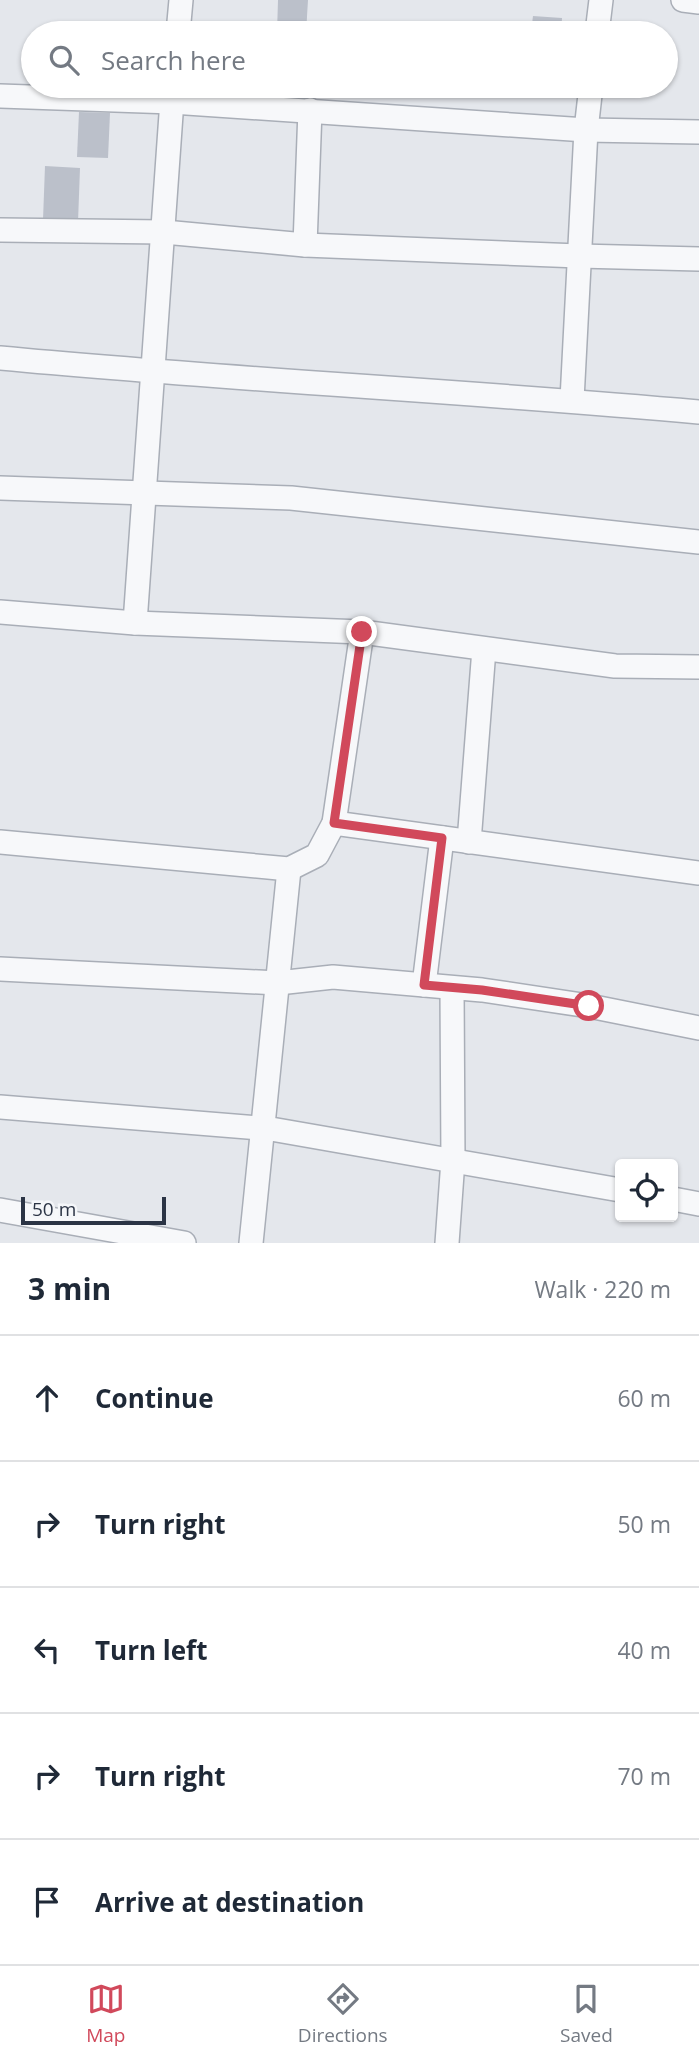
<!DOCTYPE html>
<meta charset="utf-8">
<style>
:root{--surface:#fff;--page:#f6f6f7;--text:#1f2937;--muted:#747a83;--line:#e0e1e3;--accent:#d1495b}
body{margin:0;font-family:"Open Sans",sans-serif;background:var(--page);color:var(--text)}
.controls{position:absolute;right:21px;bottom:21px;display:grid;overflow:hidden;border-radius:7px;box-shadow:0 2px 5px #0004}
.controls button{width:63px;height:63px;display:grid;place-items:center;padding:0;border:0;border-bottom:2px solid var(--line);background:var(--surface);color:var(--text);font:35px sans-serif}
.scale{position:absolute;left:21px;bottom:18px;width:145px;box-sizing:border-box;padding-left:7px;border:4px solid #2b3445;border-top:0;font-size:19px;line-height:24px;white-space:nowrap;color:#2b3445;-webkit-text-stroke:5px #f4f6f9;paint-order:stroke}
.stop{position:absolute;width:21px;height:21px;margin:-16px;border:5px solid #d1495b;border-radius:50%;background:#fff}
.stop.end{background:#d1495b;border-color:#fff;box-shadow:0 2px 7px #0008}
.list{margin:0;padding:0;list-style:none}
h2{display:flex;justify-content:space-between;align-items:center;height:91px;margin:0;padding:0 28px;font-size:30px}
h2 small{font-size:23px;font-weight:400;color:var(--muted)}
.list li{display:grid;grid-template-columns:46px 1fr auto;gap:21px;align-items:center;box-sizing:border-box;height:126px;padding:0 28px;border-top:2px solid var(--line)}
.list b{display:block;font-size:26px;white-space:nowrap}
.list em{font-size:23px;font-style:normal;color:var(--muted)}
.icon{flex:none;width:38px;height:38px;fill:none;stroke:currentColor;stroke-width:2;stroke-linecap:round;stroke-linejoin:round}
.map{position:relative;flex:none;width:699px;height:1243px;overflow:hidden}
.search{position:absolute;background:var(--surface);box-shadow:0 2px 5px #0004;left:21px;right:21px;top:21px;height:77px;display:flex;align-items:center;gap:18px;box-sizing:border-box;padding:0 24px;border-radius:38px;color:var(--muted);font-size:26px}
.sheet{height:721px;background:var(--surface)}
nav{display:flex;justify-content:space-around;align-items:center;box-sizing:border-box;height:98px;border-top:2px solid var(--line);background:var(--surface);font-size:19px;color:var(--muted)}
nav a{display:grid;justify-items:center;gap:4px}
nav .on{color:var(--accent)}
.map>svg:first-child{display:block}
</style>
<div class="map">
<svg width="699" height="1243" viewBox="0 0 699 1243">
<rect width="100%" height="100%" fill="#e4e7ec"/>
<!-- building -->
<g fill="#bbc0ca">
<polygon points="278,0 308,0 306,33 277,33"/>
<polygon points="533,16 562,18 561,33 531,33"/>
<polygon points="205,86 241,86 241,97 205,95"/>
<polygon points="314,86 342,86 342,95 313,93"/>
<polygon points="79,112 110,113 108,158 77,157"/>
<polygon points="45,166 80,168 78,222 43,220"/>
</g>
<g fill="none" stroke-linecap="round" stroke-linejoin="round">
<defs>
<g id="minor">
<polyline points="683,0 699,2"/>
<polyline points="178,33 181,0"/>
<polyline points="597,33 601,0"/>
<polyline points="0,96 172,102 586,130 699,132"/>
<polyline points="0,230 164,232 305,245 579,256 699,259"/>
<polyline points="305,245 310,110"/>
<path d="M0,358C233,380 466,391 699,412"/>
<polyline points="572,400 586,130 591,86"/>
<polyline points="0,488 291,498 699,542"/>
<polyline points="0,612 135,623 362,632 615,666 699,667"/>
<polyline points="135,623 173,86"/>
<polyline points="334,823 699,873"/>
<polyline points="0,842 289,869 317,855 334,823 362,632"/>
<polyline points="469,842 484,649"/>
<polyline points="0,969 278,983 333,977 482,990 589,1006 699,1028"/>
<polyline points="424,985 442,838"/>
<polyline points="0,1107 271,1129 620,1190"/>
<polyline points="673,1199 699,1204"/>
<polyline points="0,1210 184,1243"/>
<polyline points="251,1243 289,869"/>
<polyline points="447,1243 453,1160 452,988"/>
</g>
</defs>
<!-- minor casing -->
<use href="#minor" stroke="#a9aeb7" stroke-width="26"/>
<!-- minor -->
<use href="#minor" stroke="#f7f8fa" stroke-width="23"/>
</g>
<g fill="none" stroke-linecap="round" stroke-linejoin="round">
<!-- route -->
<polyline stroke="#d1495b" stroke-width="9" points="362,632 334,823 442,838 424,985 482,990 589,1006"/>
</g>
</svg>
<div class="controls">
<button><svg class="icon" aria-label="locate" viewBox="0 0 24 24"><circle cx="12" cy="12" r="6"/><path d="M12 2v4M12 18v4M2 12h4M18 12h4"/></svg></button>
</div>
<div class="scale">50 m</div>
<div class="stop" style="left:589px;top:1006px"></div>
<div class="stop end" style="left:362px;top:632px"></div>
<div class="search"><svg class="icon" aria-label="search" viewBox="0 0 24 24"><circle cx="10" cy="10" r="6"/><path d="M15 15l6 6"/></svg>Search here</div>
</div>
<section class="sheet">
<h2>3 min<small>Walk · 220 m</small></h2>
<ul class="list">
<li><svg class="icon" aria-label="ahead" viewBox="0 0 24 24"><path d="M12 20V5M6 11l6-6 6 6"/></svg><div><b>Continue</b></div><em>60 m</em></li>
<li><svg class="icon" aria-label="right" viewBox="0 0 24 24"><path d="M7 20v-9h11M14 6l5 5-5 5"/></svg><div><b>Turn right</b></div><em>50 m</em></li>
<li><svg class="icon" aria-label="left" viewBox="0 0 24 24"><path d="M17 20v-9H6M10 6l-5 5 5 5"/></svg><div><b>Turn left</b></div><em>40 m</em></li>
<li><svg class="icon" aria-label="right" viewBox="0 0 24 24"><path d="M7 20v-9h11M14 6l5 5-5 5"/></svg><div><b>Turn right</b></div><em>70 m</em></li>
<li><svg class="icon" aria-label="arrive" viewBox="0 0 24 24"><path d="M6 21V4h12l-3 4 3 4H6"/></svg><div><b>Arrive at destination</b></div></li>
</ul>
</section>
<nav>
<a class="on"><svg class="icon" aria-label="map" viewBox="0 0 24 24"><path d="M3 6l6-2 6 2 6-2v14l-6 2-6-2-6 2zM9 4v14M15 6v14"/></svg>Map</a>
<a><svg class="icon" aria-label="directions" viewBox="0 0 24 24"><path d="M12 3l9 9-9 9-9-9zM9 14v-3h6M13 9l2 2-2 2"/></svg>Directions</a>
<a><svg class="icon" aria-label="saved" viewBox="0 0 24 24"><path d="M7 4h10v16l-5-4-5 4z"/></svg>Saved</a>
</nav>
